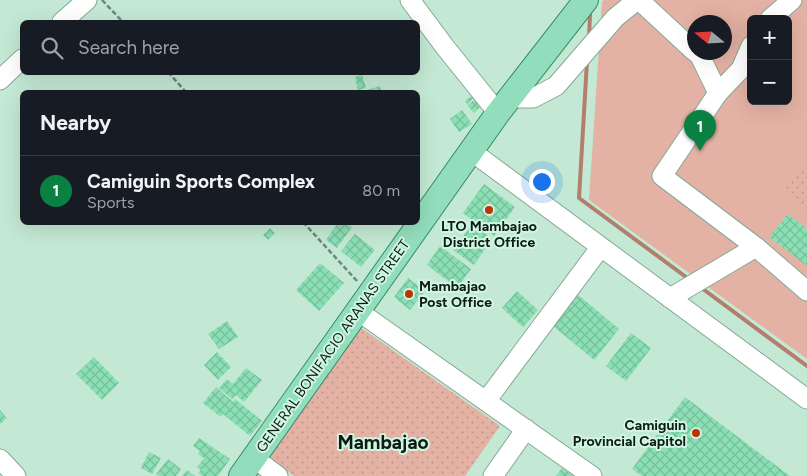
<!DOCTYPE html>
<meta charset="utf-8">
<style>
:root{--surface:#171b24;--page:#20242c;--text:#f1f3f6;--muted:#9ea1a6;--line:#363941;--accent:#0b8043}
body{margin:0;font-family:Figtree,sans-serif;background:var(--page);color:var(--text)}
.controls{position:absolute;right:15px;top:15px;display:grid;overflow:hidden;border-radius:8px;box-shadow:0 5px 20px #0002}
.controls button{width:45px;height:45px;display:grid;place-items:center;padding:0;border:0;border-bottom:1px solid var(--line);background:var(--surface);color:var(--text);font:25px sans-serif}
.compass{position:absolute;left:687px;top:15px;width:45px;height:45px;border-radius:50%;background:var(--surface);box-shadow:0 5px 20px #0002;rotate:288deg}
.you{position:absolute;left:541px;top:181px;width:18px;height:18px;margin:-12px;border:4px solid #fff;border-radius:50%;background:#1a73e8;box-shadow:0 0 0 8px #1a73e833}
.badge{display:grid;place-items:center;width:32px;height:32px;border-radius:50%;background:var(--accent);color:#fff;font-size:16px;font-weight:700}
.pin{position:absolute;translate:-50% -41px;filter:drop-shadow(0 1px 2px #0008)}
.pin::after{content:'';position:absolute;top:26px;width:18px;height:15px;background:inherit;clip-path:polygon(0 0,100% 0,50% 100%)}
.list{margin:0;padding:0;list-style:none}
h2{display:flex;justify-content:space-between;align-items:center;height:65px;margin:0;padding:0 20px;font-size:21px}
h2 small{font-size:16px;font-weight:400;color:var(--muted)}
.list li{display:grid;grid-template-columns:32px 1fr auto;gap:15px;align-items:center;box-sizing:border-box;height:70px;padding:0 20px;border-top:1px solid var(--line)}
.list b{display:block;font-size:19px;white-space:nowrap}
.list p{margin:0;font-size:16px;white-space:nowrap;color:var(--muted)}
.list em{font-size:16px;font-style:normal;color:var(--muted)}
.icon{flex:none;width:28px;height:28px;fill:none;stroke:currentColor;stroke-width:2;stroke-linecap:round;stroke-linejoin:round}
.map{position:relative;flex:none;width:807px;height:476px;overflow:hidden}
.search{position:absolute;background:var(--surface);box-shadow:0 5px 20px #0002;left:20px;top:20px;width:400px;height:55px;display:flex;align-items:center;gap:12px;box-sizing:border-box;padding:0 18px;border-radius:8px;color:var(--muted);font-size:19px}
.panel{position:absolute;background:var(--surface);box-shadow:0 5px 20px #0002;left:20px;top:90px;width:400px;height:135px;border-radius:8px}
.map>svg:first-child{display:block}
</style>
<div class="map">
<svg width="807" height="476" viewBox="0 0 807 476">
<defs>
<pattern id="park-dots" width="8" height="8" patternUnits="userSpaceOnUse" patternTransform="scale(1.25)"><rect width="8" height="8" fill="#e4b2a4"/><path d="M2 2h.1M6 6h.1" fill="none" stroke="#c2988c" stroke-width="1.8" stroke-linecap="round"/></pattern>
<pattern id="building-cross-hatch" width="8" height="8" patternUnits="userSpaceOnUse" patternTransform="scale(1.25)"><rect width="8" height="8" fill="#8bdfb4"/><path d="M0 0l8 8M0 8l8-8" fill="none" stroke="#77bf9a"/></pattern>
</defs>
<rect width="100%" height="100%" fill="#c3e9d4"/>
<!-- green -->
<path fill="#e4b2a4" fill-rule="evenodd" d="M604,0H807V359L589,200L602,2ZM751,19H788V101H751ZM694,22H724V52H694Z"/>
<!-- park -->
<g fill="url(#park-dots)">
<polygon points="802,164 807,167 807,208 783,189"/>
<polygon points="360,327 500,426 465,476 294,476 268,457"/>
</g>
<g fill="none" stroke-linecap="round" stroke-linejoin="round">
<!-- stream -->
<g stroke="#b37e6c" stroke-width="4">
<polyline points="587,11 590,15 589,38"/>
<polyline points="587,61 579,198 686,277"/>
<polyline points="703,289 807,366"/>
</g>
</g>
<!-- building -->
<g fill="url(#building-cross-hatch)">
<polygon points="362,74 366,88 358,90 355,77"/>
<polygon points="380,86 382,92 360,92"/>
<polygon points="474,94 476,96 467,104 465,101"/>
<polygon points="477,98 483,105 474,113 467,105"/>
<polygon points="462,110 472,124 459,132 450,119"/>
<polygon points="484,184 515,207 494,236 463,213"/>
<polygon points="788,214 807,229 807,266 769,237"/>
<polygon points="338,222 346,222 352,227 337,248 326,240"/>
<polygon points="472,224 492,239 474,265 453,250"/>
<polygon points="270,228 275,233 268,240 263,235"/>
<polygon points="355,234 375,250 361,267 341,251"/>
<polygon points="440,246 471,269 457,288 427,265"/>
<polygon points="320,263 344,283 319,311 296,290"/>
<polygon points="408,278 425,291 410,310 394,297"/>
<polygon points="517,291 538,310 523,327 502,308"/>
<polygon points="577,294 619,329 594,360 552,325"/>
<polygon points="227,321 238,337 219,349 208,334"/>
<polygon points="631,333 651,348 626,381 606,366"/>
<polygon points="217,352 231,367 218,380 204,365"/>
<polygon points="94,357 119,383 102,400 76,374"/>
<polygon points="246,368 262,380 244,402 236,395 232,399 219,388 227,379 233,384"/>
<polygon points="216,387 233,402 235,399 262,421 250,436 223,414 221,417 203,403"/>
<polygon points="685,397 790,476 642,476 632,469"/>
<polygon points="0,410 7,418 0,424"/>
<polygon points="199,438 230,459 218,476 202,476 198,473 201,470 197,467 204,458 198,454 200,451 193,446"/>
<polygon points="149,452 161,458 152,474 141,468"/>
<polygon points="168,459 181,469 176,476 159,476 156,474"/>
<polygon points="562,468 574,476 556,476"/>
<polygon points="187,470 195,476 182,476"/>
</g>
<g fill="none" stroke-linecap="round" stroke-linejoin="round">
<defs>
<g id="minor">
<polyline points="410,0 445,47 498,113"/>
<polyline points="639,0 694,51"/>
<polyline points="770,19 792,0"/>
<polyline points="62,22 87,0"/>
<polyline points="696,52 700,56 718,93 662,176 756,247"/>
<polyline points="0,80 22,59"/>
<polyline points="718,93 741,69 751,46"/>
<polyline points="510,98 533,98 556,86 615,18 637,0"/>
<polyline points="471,151 807,399"/>
<polyline points="670,298 756,247 807,291"/>
<polyline points="358,311 592,476"/>
<polyline points="486,401 600,248"/>
<polyline points="254,458 278,476"/>
<polyline points="0,459 16,476"/>
<polyline points="493,476 526,429"/>
</g>
<polyline id="major" points="241,476 498,113 586,0"/>
</defs>
<!-- minor casing -->
<use href="#minor" stroke="#85a995" stroke-width="21"/>
<!-- major casing -->
<use href="#major" stroke="#348c65" stroke-width="26"/>
<!-- path -->
<g stroke="#6d8779" stroke-width="2.5" stroke-dasharray="5 2.5" stroke-linecap="butt">
<polyline points="102,0 123,22"/>
<polyline points="168,72 186,92"/>
<polyline points="303,222 357,281"/>
</g>
<!-- minor -->
<use href="#minor" stroke="#fff" stroke-width="19"/>
<!-- major -->
<use href="#major" stroke="#92debc" stroke-width="24"/>
</g>
<!-- markers -->
<g fill="#bd3403" stroke="#d0f6e1" stroke-width="2">
<circle cx="489" cy="210" r="5"/>
<circle cx="409" cy="294" r="5"/>
<circle cx="696" cy="433" r="5"/>
</g>
<g text-anchor="middle" dominant-baseline="central" stroke-width="4" stroke-linejoin="round" paint-order="stroke">
<!-- poi labels -->
<g font-size="14" font-weight="bold" fill="#0e1c15" stroke="#d0f6e1">
<text x="489" y="226">LTO Mambajao<tspan x="489" dy="16">District Office</tspan></text>
<text x="419" y="286" text-anchor="start">Mambajao<tspan x="419" dy="16">Post Office</tspan></text>
<text x="686" y="425" text-anchor="end">Camiguin<tspan x="686" dy="16">Provincial Capitol</tspan></text>
</g>
<!-- street labels -->
<g font-size="14" fill="#0e1c15" stroke="#d0f6e1">
<text transform="translate(333 346) rotate(-55)">GENERAL BONIFACIO ARANAS STREET</text>
</g>
<!-- district labels -->
<g font-size="19" font-weight="bold" fill="#0e1c15" stroke="#d0f6e1">
<text x="383" y="442">Mambajao</text>
</g>
</g>
</svg>
<div class="controls">
<button>+</button>
<button>−</button>
</div>
<svg class="compass" viewBox="-18 -18 36 36"><path d="M0-13l5 13h-10z" fill="#e53935"/><path d="M0 13l5-13h-10z" fill="#9ea1a6"/></svg>
<div class="you"></div>
<div class="pin badge" style="left:700px;top:151px">1</div>
<div class="search"><svg class="icon" aria-label="search" viewBox="0 0 24 24"><circle cx="10" cy="10" r="6"/><path d="M15 15l6 6"/></svg>Search here</div>
<section class="panel">
<h2>Nearby<small></small></h2>
<ul class="list">
<li><span class="badge">1</span><div><b>Camiguin Sports Complex</b><p>Sports</p></div><em>80 m</em></li>
</ul>
</section>
</div>
